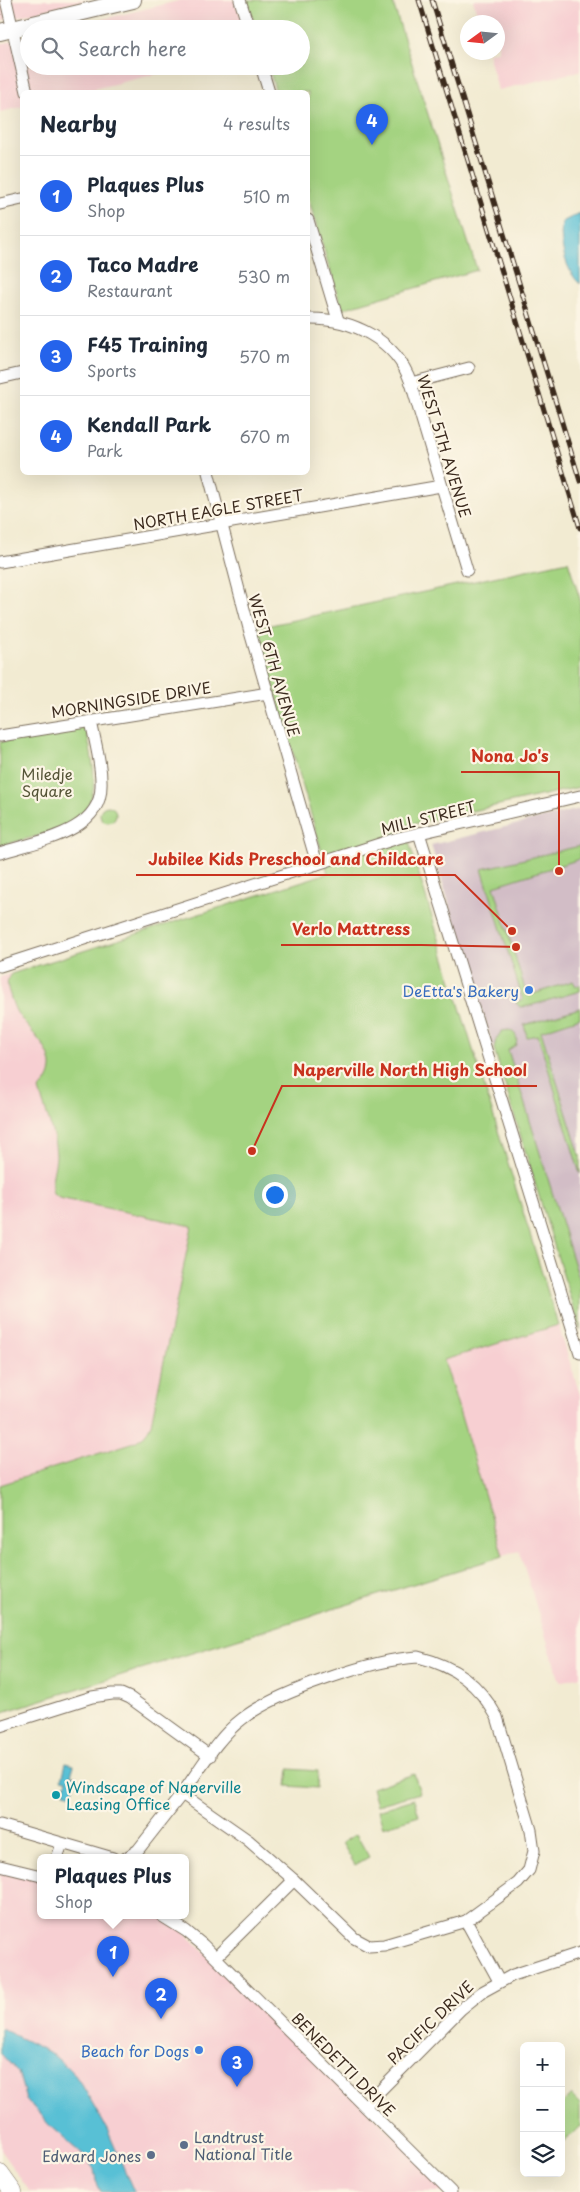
<!DOCTYPE html>
<meta charset="utf-8">
<style>
:root{--surface:#fff;--page:#f6f6f7;--text:#1f2937;--muted:#747a83;--line:#e0e1e3;--accent:#2563eb}
body{margin:0;font-family:"Playpen Sans",sans-serif;background:var(--page);color:var(--text)}
.controls{position:absolute;right:15px;bottom:15px;display:grid;overflow:hidden;border-radius:8px;box-shadow:0 5px 20px #0002}
.controls button{width:45px;height:45px;display:grid;place-items:center;padding:0;border:0;border-bottom:1px solid var(--line);background:var(--surface);color:var(--text);font:25px sans-serif}
.compass{position:absolute;left:460px;top:15px;width:45px;height:45px;border-radius:50%;background:var(--surface);box-shadow:0 5px 20px #0002;rotate:255deg}
.you{position:absolute;left:274px;top:1194px;width:18px;height:18px;margin:-12px;border:4px solid #fff;border-radius:50%;background:#1a73e8;box-shadow:0 0 0 8px #1a73e833}
.badge{display:grid;place-items:center;width:32px;height:32px;border-radius:50%;background:var(--accent);color:#fff;font-size:16px;font-weight:700}
.pin{position:absolute;translate:-50% -41px;filter:drop-shadow(0 1px 2px #0008)}
.pin::after{content:'';position:absolute;top:26px;width:18px;height:15px;background:inherit;clip-path:polygon(0 0,100% 0,50% 100%)}
.popup{position:absolute;left:37px;top:1854px;width:152px;height:65px;box-sizing:border-box;display:grid;place-content:center;border-radius:8px;background:var(--surface);filter:drop-shadow(0 1px 4px #0005);font-size:16px;white-space:nowrap;color:var(--muted)}
.popup b{font-size:19px;color:var(--text)}
.popup::after{content:'';position:absolute;left:50%;top:100%;margin-left:-10px;border:10px solid transparent;border-top-color:var(--surface)}
.list{margin:0;padding:0;list-style:none}
h2{display:flex;justify-content:space-between;align-items:center;height:65px;margin:0;padding:0 20px;font-size:21px}
h2 small{font-size:16px;font-weight:400;color:var(--muted)}
.list li{display:grid;grid-template-columns:32px 1fr auto;gap:15px;align-items:center;box-sizing:border-box;height:80px;padding:0 20px;border-top:1px solid var(--line)}
.list b{display:block;font-size:19px;white-space:nowrap}
.list p{margin:0;font-size:16px;white-space:nowrap;color:var(--muted)}
.list em{font-size:16px;font-style:normal;color:var(--muted)}
.icon{flex:none;width:28px;height:28px;fill:none;stroke:currentColor;stroke-width:2;stroke-linecap:round;stroke-linejoin:round}
.map{position:relative;flex:none;width:580px;height:2192px;overflow:hidden}
.search{position:absolute;background:var(--surface);box-shadow:0 5px 20px #0002;left:20px;top:20px;width:290px;height:55px;display:flex;align-items:center;gap:12px;box-sizing:border-box;padding:0 18px;border-radius:28px;color:var(--muted);font-size:19px}
.panel{position:absolute;background:var(--surface);box-shadow:0 5px 20px #0002;left:20px;top:90px;width:290px;height:385px;border-radius:8px}
.map>svg:first-child{display:block}
</style>
<div class="map">
<svg width="580" height="2192" viewBox="0 0 580 2192">
<rect width="100%" height="100%" fill="#fcf5e5"/>
<filter id="ink" filterUnits="userSpaceOnUse"><feTurbulence type="fractalNoise" baseFrequency=".02" numOctaves="2"/><feDisplacementMap in="SourceGraphic" scale="10" xChannelSelector="R" yChannelSelector="G"/><feConvolveMatrix kernelMatrix="1 2 1 2 8 2 1 2 1" color-interpolation-filters="sRGB"/></filter>
<filter id="wash" filterUnits="userSpaceOnUse"><feTurbulence type="fractalNoise" baseFrequency=".0096" numOctaves="4" result="noise"/><feDisplacementMap in="SourceGraphic" scale="20" xChannelSelector="R" yChannelSelector="G"/><feGaussianBlur stdDeviation="1.12" result="paint"/><feColorMatrix in="noise" values="0 0 0 0 0 0 0 0 0 0 0 0 0 0 0 0 0 1.4 0 .05"/><feComposite in="paint" operator="in"/></filter>
<g filter="url(#wash)">
<rect width="100%" height="100%" fill="#f2ebd2"/>
<!-- built -->
<g fill="#f7cfd2">
<polygon points="0,0 86,0 0,21"/>
<polygon points="182,0 235,0 245,29 62,29"/>
<polygon points="473,0 580,0 580,71 498,90 488,53 498,52 498,22 479,22"/>
<polygon points="29,37 29,66 190,66 81,92 22,92 22,107 0,112 0,44"/>
<polygon points="568,561 580,599 580,787 404,826 580,1395 580,1676 560,1682 519,1551 0,1713 0,977 328,873 257,628"/>
<polygon points="0,1866 40,1878 41,1916 162,1916 177,1925 452,2192 30,2192 0,2150"/>
</g>
<!-- industrial -->
<polygon fill="#d2bdc6" points="580,809 580,1328 431,845"/>
<!-- green -->
<g fill="#a4d381" stroke="#707e50">
<polygon points="247,0 392,0 477,270 342,309 308,197 308,92 276,92 268,66 301,66 301,29 256,29"/>
<path d="M568,561L580,599V787L404,826L558,1325L444,1360L503,1556L0,1713V1485L135,1442L145,1435L151,1424L192,1226L59,1198L53,1194C49,1182 56,1168 56,1155C55,1133 45,1111 39,1090C71,1060 31,1036 16,1011C13,1005 11,998 9,992C7,985 6,980 11,974L328,873L257,628Z"/>
<path d="M86,727C89,745 94,764 94,781C94,830 36,835 0,846V742Z"/>
<circle cx="108" cy="814" r="8"/>
<polygon points="580,846 580,859 494,886 527,996 573,981 576,986 580,985 580,991 529,1006 520,1007 515,1002 523,1000 482,869"/>
<polygon points="580,1008 580,1018 541,1031 580,1156 580,1174 538,1035 527,1037 524,1025"/>
<path d="M509,1030C516,1033 518,1037 516,1045L508,1050L580,1282V1330L494,1049L496,1039L502,1031Z"/>
<polygon points="289,1769 318,1771 317,1788 287,1786"/>
<polygon points="414,1774 420,1793 377,1805 372,1788"/>
<polygon points="414,1799 419,1816 383,1827 378,1810"/>
<polygon points="356,1834 369,1857 355,1865 342,1843"/>
<polygon points="571,2095 580,2104 580,2126 561,2145 561,2105"/>
</g>
<!-- water -->
<g fill="#58c0d5" stroke="#4a757a">
<path d="M580,213V284C565,270 559,242 562,222Z"/>
<polygon points="66,1763 74,1765 71,1775 77,1776 72,1794 64,1792 67,1780 62,1779"/>
<polygon points="0,2028 49,2052 63,2063 75,2075 85,2090 107,2129 134,2192 101,2192 96,2181 94,2169 85,2157 51,2127 26,2099 18,2072 0,2053"/>
</g>
</g>
<g filter="url(#ink)">
<g fill="none" stroke-linecap="round" stroke-linejoin="round">
<defs>
<g id="street">
<polyline points="6,0 27,92"/>
<polyline points="240,0 249,29"/>
<polyline points="261,66 269,92"/>
<polyline points="0,204 22,199"/>
<polyline points="308,220 338,320"/>
<path d="M308,319C351,318 396,339 411,383L467,570"/>
<polyline points="0,378 22,373"/>
<polyline points="411,383 469,368"/>
<polyline points="208,472 250,632 317,864"/>
<polyline points="0,562 441,486"/>
<polyline points="0,736 268,693"/>
<polyline points="419,833 580,1353"/>
<path d="M0,853C36,841 101,833 101,786C102,765 95,742 91,721"/>
<polyline points="0,966 398,838 580,796"/>
<path d="M418,1657C455,1666 479,1684 497,1717L531,1830L534,1851L529,1870L518,1883L466,1921L384,1945L369,1946L354,1938L294,1880L248,1840L182,1794C200,1769 217,1738 242,1719C276,1692 375,1659 418,1657Z"/>
<polyline points="0,1726 92,1697 112,1694 121,1694 130,1698 210,1756"/>
<polyline points="0,1825 113,1858"/>
<polyline points="57,1858 62,1844"/>
<polyline points="126,1858 138,1850 182,1794"/>
<polyline points="0,1866 41,1876"/>
<polyline points="162,1916 186,1931 203,1945 451,2192"/>
<polyline points="466,1921 499,1981"/>
<polyline points="216,1957 294,1880"/>
<polyline points="365,2106 461,2009 482,1992 513,1975 580,1953"/>
</g>
<polyline id="secondary" points="0,32 133,0"/>
<polyline id="primary" points="0,2174 13,2192"/>
</defs>
<!-- street casing -->
<use href="#street" stroke="#7b6e5d" stroke-width="13"/>
<!-- secondary casing -->
<use href="#secondary" stroke="#7b6e5d" stroke-width="18"/>
<!-- primary casing -->
<use href="#primary" stroke="#7b6e5d" stroke-width="19"/>
<!-- street -->
<use href="#street" stroke="#fff" stroke-width="11"/>
<!-- secondary -->
<use href="#secondary" stroke="#fff" stroke-width="16"/>
<!-- primary -->
<use href="#primary" stroke="#fff" stroke-width="18"/>
<defs>
<g id="rail">
<polyline points="419,0 580,528"/>
<polyline points="432,0 580,481"/>
</g>
</defs>
<!-- rail casing -->
<use href="#rail" stroke="#3b2a1e" stroke-width="5"/>
<!-- rail -->
<use href="#rail" stroke="#fcf5e5" stroke-width="3" stroke-dasharray="9" stroke-linecap="butt"/>
</g>
</g>
<!-- markers -->
<g fill="#3f7fe0" stroke="#fcf5e5" stroke-width="2">
<circle cx="529" cy="990" r="5"/>
<circle cx="199" cy="2050" r="5"/>
</g>
<circle fill="#0f9aa8" stroke="#fcf5e5" stroke-width="2" cx="56" cy="1795" r="5"/>
<g fill="#5c6f8a" stroke="#fcf5e5" stroke-width="2">
<circle cx="184" cy="2145" r="5"/>
<circle cx="151" cy="2155" r="5"/>
</g>
<g text-anchor="middle" dominant-baseline="central" stroke-width="4.5" stroke-linejoin="round" paint-order="stroke">
<!-- street labels -->
<g font-size="15" fill="#3b2a1e" stroke="#fcf5e5">
<text transform="translate(445 446) rotate(73)">WEST 5TH AVENUE</text>
<text transform="translate(218 509) rotate(-10)">NORTH EAGLE STREET</text>
<text transform="translate(275 665) rotate(74)">WEST 6TH AVENUE</text>
<text transform="translate(131 699) rotate(-9)">MORNINGSIDE DRIVE</text>
<text transform="translate(428 817) rotate(-14)">MILL STREET</text>
<text transform="translate(430 2022) rotate(-44)">PACIFIC DRIVE</text>
<text transform="translate(344 2064) rotate(45)">BENEDETTI DRIVE</text>
</g>
<!-- park labels -->
<g font-size="15" fill="#555437" stroke="#fcf5e5">
<text x="47" y="773">Miledje<tspan x="47" dy="17">Square</tspan></text>
</g>
<!-- shop labels -->
<g font-size="15" fill="#366cbe" stroke="#fcf5e5" text-anchor="end">
<text x="519" y="990">DeEtta's Bakery</text>
<text x="189" y="2050">Beach for Dogs</text>
</g>
<!-- culture labels -->
<g font-size="15" fill="#0d838f" stroke="#fcf5e5" text-anchor="start">
<text x="66" y="1786">Windscape of Naperville<tspan x="66" dy="17">Leasing Office</tspan></text>
</g>
<!-- service labels -->
<g font-size="15" fill="#4e5e75" stroke="#fcf5e5" text-anchor="start">
<text x="194" y="2136">Landtrust<tspan x="194" dy="17">National Title</tspan></text>
<text x="141" y="2155" text-anchor="end">Edward Jones</text>
</g>
</g>
<!-- callouts -->
<path fill="none" stroke="#c8321e" stroke-width="2" d="M559 871L559 772H461M512 931L455 875H136M516 947L421 945H281M252 1151L282 1086H537"/>
<g fill="#c8321e" stroke="#fcf5e5" stroke-width="2">
<circle cx="559" cy="871" r="5"/>
<circle cx="512" cy="931" r="5"/>
<circle cx="516" cy="947" r="5"/>
<circle cx="252" cy="1151" r="5"/>
</g>
<g font-size="16" text-anchor="middle" font-weight="bold" fill="#c8321e" stroke="#fcf5e5" stroke-width="4.5" stroke-linejoin="round" paint-order="stroke">
<text x="510" y="762">Nona Jo's</text>
<text x="296" y="865">Jubilee Kids Preschool and Childcare</text>
<text x="351" y="935">Verlo Mattress</text>
<text x="410" y="1076">Naperville North High School</text>
</g>
</svg>
<div class="controls">
<button>+</button>
<button>−</button>
<button><svg class="icon" aria-label="layers" viewBox="0 0 24 24"><path d="M12 4l9 5-9 5-9-5zM3 14l9 5 9-5"/></svg></button>
</div>
<svg class="compass" viewBox="-18 -18 36 36"><path d="M0-13l5 13h-10z" fill="#e53935"/><path d="M0 13l5-13h-10z" fill="#747a83"/></svg>
<div class="you"></div>
<div class="pin badge" style="left:113px;top:1977px">1</div>
<div class="popup"><b>Plaques Plus</b>Shop</div>
<div class="pin badge" style="left:161px;top:2019px">2</div>
<div class="pin badge" style="left:237px;top:2087px">3</div>
<div class="pin badge" style="left:372px;top:145px">4</div>
<div class="search"><svg class="icon" aria-label="search" viewBox="0 0 24 24"><circle cx="10" cy="10" r="6"/><path d="M15 15l6 6"/></svg>Search here</div>
<section class="panel">
<h2>Nearby<small>4 results</small></h2>
<ul class="list">
<li><span class="badge">1</span><div><b>Plaques Plus</b><p>Shop</p></div><em>510 m</em></li>
<li><span class="badge">2</span><div><b>Taco Madre</b><p>Restaurant</p></div><em>530 m</em></li>
<li><span class="badge">3</span><div><b>F45 Training</b><p>Sports</p></div><em>570 m</em></li>
<li><span class="badge">4</span><div><b>Kendall Park</b><p>Park</p></div><em>670 m</em></li>
</ul>
</section>
</div>
